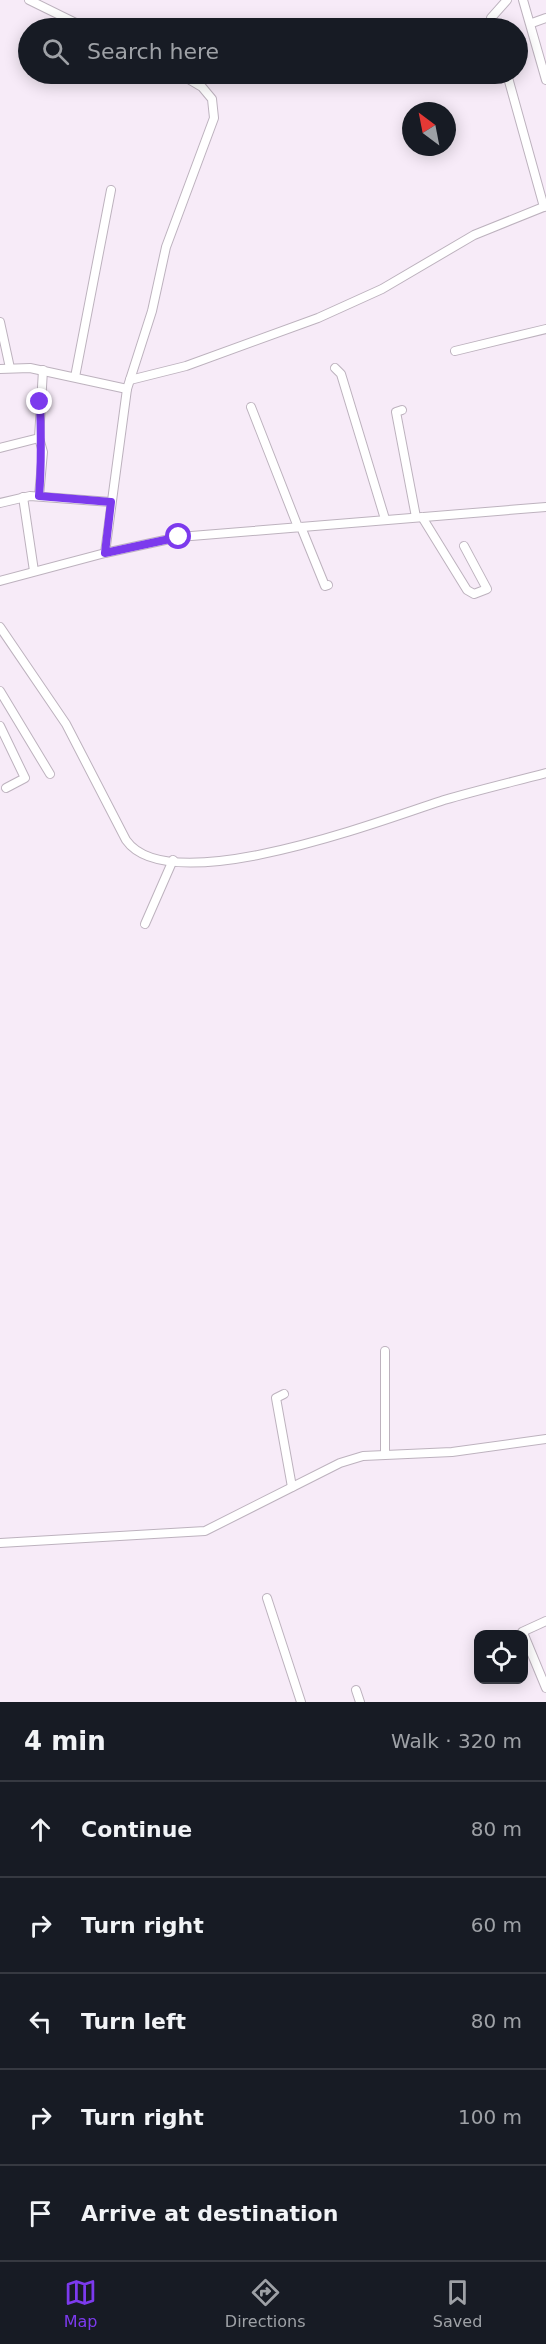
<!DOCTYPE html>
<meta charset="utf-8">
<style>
:root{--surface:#171b24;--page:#242831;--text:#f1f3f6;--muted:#9ea1a6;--line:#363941;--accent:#7c3aed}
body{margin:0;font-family:"DejaVu Sans",sans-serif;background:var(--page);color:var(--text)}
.controls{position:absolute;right:18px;bottom:18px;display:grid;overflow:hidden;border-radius:12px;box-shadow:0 3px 15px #0003}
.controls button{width:54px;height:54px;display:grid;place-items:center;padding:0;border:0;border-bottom:2px solid var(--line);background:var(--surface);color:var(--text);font:30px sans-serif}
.compass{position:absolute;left:402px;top:102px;width:54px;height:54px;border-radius:50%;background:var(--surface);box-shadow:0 3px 15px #0003;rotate:328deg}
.stop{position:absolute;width:18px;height:18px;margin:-14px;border:4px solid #7c3aed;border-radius:50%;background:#fff}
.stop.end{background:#7c3aed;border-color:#fff;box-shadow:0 2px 6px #0008}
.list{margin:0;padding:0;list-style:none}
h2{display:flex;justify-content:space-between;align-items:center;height:78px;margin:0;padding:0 24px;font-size:26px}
h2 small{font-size:20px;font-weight:400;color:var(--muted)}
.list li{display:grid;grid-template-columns:39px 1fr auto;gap:18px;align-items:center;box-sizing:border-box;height:96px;padding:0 24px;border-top:2px solid var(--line)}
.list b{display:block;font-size:22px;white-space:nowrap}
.list em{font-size:20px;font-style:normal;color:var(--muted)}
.icon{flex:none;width:33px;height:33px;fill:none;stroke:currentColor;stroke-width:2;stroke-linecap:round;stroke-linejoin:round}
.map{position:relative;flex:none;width:546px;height:1702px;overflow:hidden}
.search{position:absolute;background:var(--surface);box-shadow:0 3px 15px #0003;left:18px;right:18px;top:18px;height:66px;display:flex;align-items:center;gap:15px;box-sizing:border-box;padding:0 21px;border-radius:33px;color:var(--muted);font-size:22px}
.sheet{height:558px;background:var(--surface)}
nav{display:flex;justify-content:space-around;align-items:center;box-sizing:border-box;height:84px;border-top:2px solid var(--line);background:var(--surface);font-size:16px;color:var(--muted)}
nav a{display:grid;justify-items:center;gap:3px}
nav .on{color:var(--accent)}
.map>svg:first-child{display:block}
</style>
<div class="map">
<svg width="546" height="1702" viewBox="0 0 546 1702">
<rect width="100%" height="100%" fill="#f7ebf8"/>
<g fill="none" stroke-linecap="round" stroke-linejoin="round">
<defs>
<g id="minor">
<polyline points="29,0 86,28"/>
<polyline points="523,0 546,80"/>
<polyline points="532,23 546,18"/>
<polyline points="492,28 491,18 507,0"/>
<polyline points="507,74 544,207"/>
<polyline points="0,322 10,368"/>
<polyline points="455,351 546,329"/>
<polyline points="335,368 341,374 385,519"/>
<polyline points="0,369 30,368 127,389"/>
<polyline points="75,377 111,190"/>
<polyline points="130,380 186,366 318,318 382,289 474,235 546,206"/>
<polyline points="251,407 298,527"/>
<polyline points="402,410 396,412 416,517"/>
<polyline points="0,448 39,438 43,370"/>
<polyline points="39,496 43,452 39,438"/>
<polyline points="23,497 34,571"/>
<polyline points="0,503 30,496 111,502"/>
<polyline points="422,517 467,590 474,594 487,589 464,546"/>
<polyline points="301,527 325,586 328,585"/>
<polyline points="105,553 127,389 152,311 166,247 214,118 212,99 202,87 180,74"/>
<polyline points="0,581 105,553 179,537 546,507"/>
<path d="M0,627L66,724L126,840C169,902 386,819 444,800C478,790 512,782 546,773"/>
<polyline points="0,691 50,774"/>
<polyline points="0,726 25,778 6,788"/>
<polyline points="145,924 173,860"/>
<polyline points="385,1351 385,1454"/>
<polyline points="284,1394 276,1398 292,1487"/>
<polyline points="0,1543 205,1531 340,1463 363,1456 452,1452 546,1439"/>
<polyline points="267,1598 301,1702"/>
<polyline points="523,1634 522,1632 546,1621"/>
<polyline points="524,1635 546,1688"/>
<polyline points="356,1690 360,1702"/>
</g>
</defs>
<!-- minor casing -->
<use href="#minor" stroke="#bdb2be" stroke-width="10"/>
<!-- minor -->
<use href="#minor" stroke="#fff" stroke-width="8"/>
</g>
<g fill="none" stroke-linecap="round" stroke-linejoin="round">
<!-- route -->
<path stroke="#7c3aed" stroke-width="8" d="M40,402C41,434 42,464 39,496L111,502L105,553L179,537"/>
</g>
</svg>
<div class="controls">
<button><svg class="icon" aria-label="locate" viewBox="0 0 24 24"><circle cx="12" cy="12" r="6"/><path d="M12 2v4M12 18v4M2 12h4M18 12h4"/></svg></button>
</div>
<svg class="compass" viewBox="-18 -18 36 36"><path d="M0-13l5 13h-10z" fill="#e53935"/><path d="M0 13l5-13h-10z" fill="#9ea1a6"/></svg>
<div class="stop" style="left:179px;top:537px"></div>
<div class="stop end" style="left:40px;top:402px"></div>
<div class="search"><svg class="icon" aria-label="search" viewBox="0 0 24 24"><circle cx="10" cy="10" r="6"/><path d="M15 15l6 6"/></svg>Search here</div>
</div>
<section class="sheet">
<h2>4 min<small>Walk · 320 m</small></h2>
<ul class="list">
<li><svg class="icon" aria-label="ahead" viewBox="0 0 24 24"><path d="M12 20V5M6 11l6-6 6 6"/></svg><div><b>Continue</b></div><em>80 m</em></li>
<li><svg class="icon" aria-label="right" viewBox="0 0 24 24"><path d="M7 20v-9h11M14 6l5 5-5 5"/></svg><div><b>Turn right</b></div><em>60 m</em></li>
<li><svg class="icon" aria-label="left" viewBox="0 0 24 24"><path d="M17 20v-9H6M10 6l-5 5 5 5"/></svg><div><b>Turn left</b></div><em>80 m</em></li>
<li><svg class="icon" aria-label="right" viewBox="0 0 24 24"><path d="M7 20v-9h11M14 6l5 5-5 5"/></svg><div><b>Turn right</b></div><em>100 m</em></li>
<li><svg class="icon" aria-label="arrive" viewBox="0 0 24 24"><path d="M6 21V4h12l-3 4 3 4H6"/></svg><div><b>Arrive at destination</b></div></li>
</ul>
</section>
<nav>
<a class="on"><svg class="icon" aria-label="map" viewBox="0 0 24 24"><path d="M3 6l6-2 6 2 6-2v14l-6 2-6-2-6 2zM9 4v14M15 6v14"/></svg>Map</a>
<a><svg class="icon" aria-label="directions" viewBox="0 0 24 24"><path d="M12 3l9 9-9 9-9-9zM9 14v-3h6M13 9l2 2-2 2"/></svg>Directions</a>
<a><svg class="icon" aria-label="saved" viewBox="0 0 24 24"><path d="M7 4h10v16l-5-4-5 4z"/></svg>Saved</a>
</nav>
